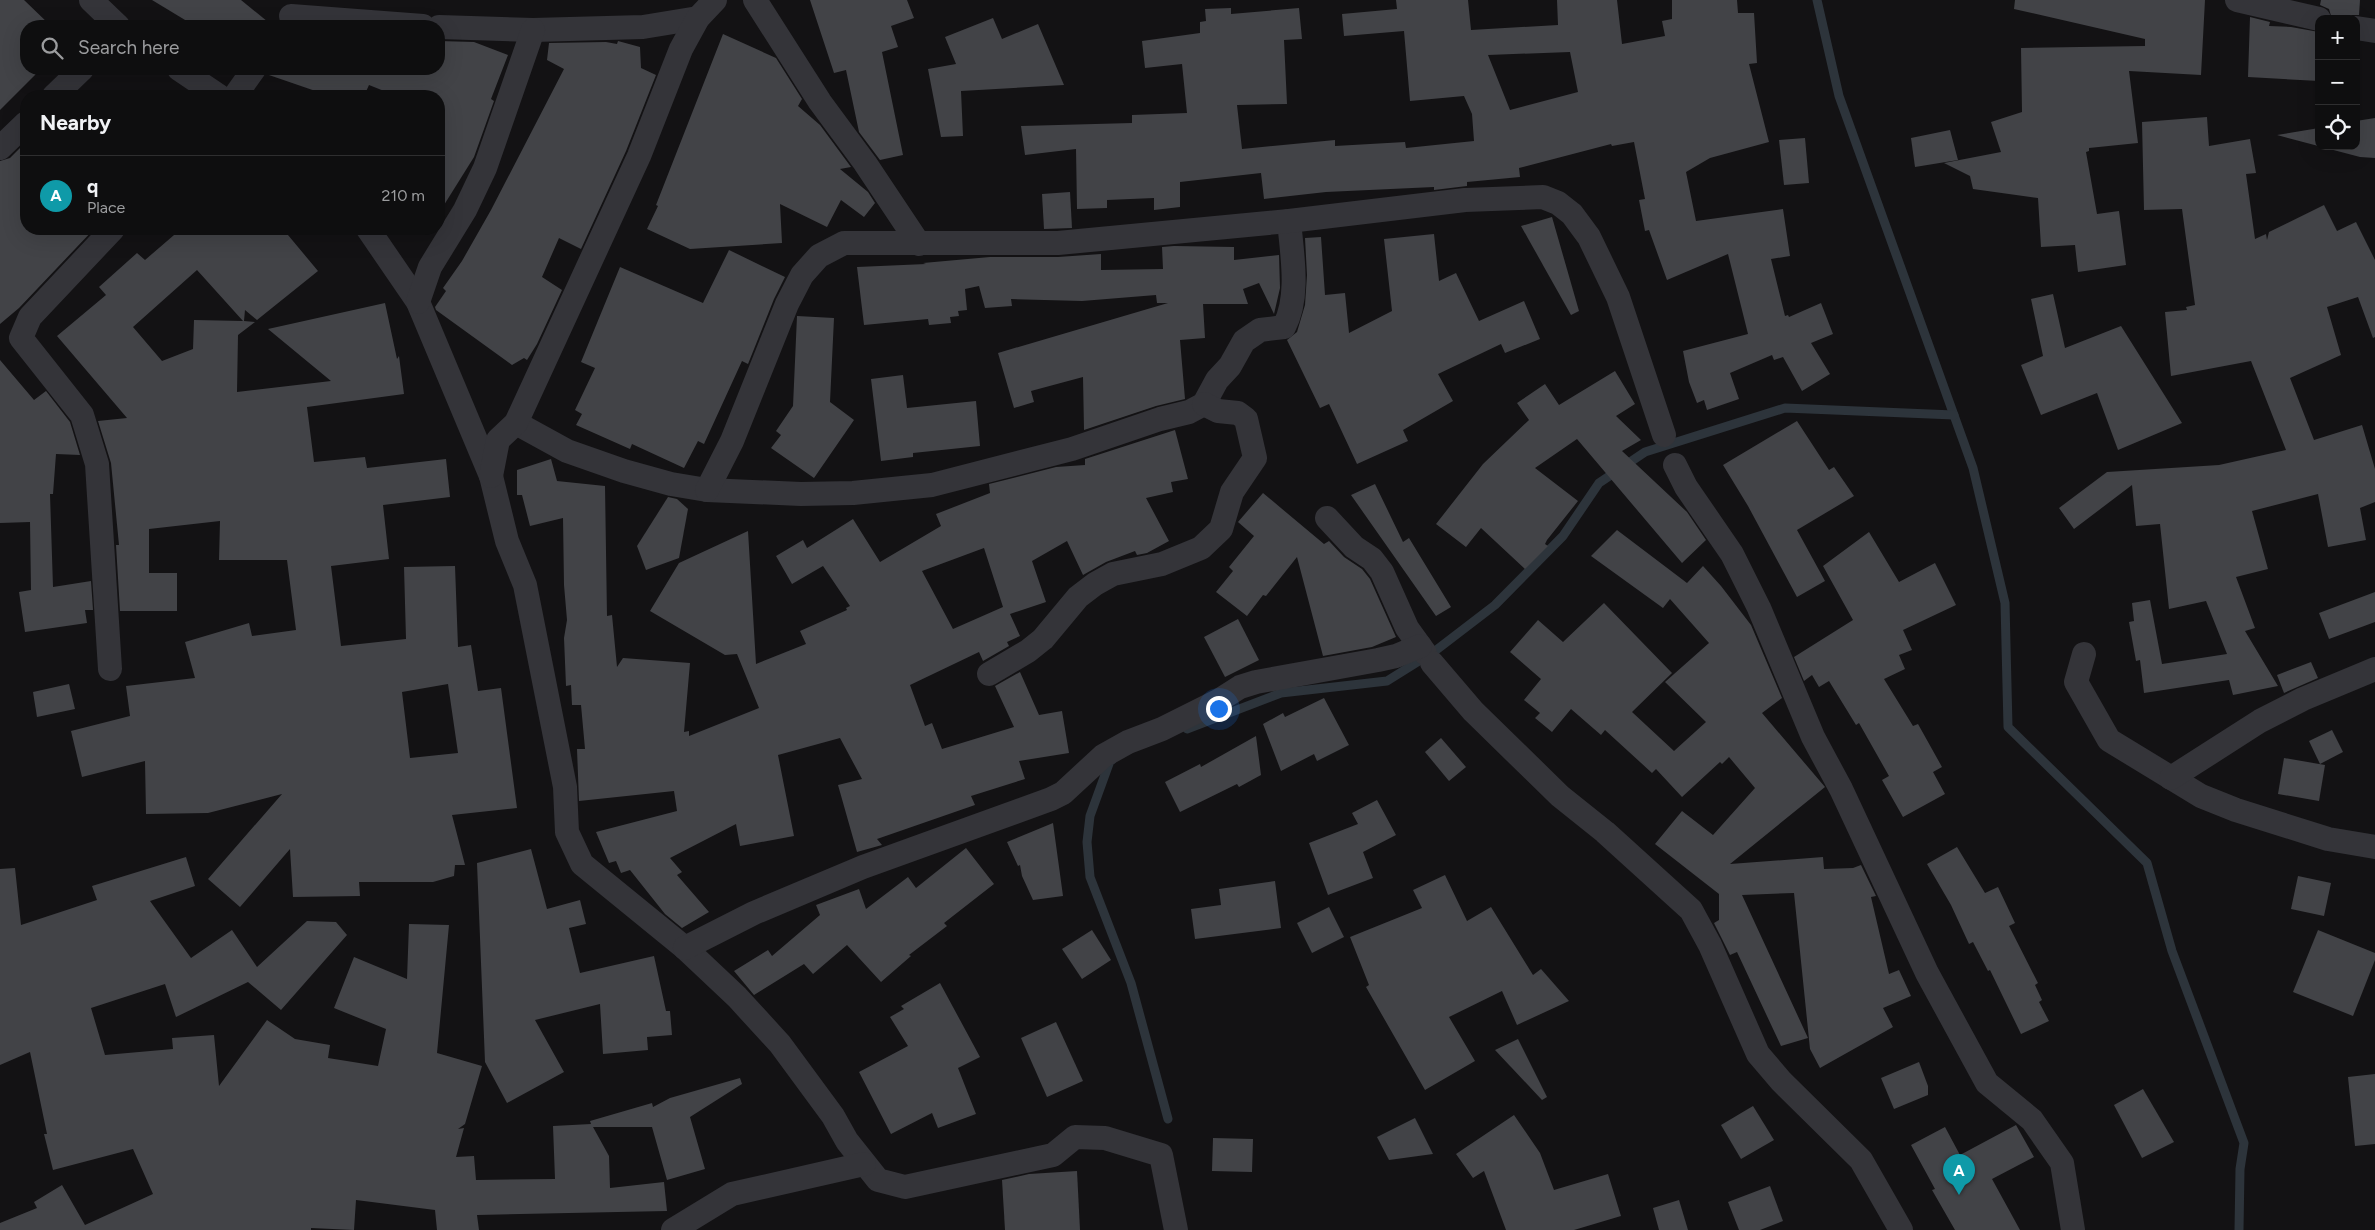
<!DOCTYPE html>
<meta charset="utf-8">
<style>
:root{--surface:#0e0e0f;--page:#1c1c1d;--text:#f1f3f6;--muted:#9b9c9e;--line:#2e2e2f;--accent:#e2b63c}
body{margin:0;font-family:Figtree,sans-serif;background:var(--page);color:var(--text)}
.controls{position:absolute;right:15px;top:15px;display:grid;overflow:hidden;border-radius:10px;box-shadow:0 5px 20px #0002}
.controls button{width:45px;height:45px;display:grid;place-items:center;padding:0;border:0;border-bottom:1px solid var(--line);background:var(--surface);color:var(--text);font:25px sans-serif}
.you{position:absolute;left:1218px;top:708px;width:18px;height:18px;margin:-12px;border:4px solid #fff;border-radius:50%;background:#1a73e8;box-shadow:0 0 0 8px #1a73e833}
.badge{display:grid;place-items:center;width:32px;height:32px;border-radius:50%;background:var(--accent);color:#fff;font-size:16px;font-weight:700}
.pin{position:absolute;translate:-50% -41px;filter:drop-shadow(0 1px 2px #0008)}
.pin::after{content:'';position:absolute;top:26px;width:18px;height:15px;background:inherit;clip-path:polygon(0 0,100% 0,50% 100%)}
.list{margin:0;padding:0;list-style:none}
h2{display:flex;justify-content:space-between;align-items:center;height:65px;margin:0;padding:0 20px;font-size:21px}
h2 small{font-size:16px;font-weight:400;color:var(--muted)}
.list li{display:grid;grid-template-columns:32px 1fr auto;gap:15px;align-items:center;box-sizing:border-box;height:80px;padding:0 20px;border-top:1px solid var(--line)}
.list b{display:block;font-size:19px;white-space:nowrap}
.list p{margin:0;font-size:16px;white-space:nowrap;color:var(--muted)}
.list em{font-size:16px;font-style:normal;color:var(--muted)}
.icon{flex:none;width:28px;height:28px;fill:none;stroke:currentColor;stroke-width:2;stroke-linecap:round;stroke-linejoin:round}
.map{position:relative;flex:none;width:2375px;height:1230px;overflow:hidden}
.search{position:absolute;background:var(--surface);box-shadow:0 5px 20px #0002;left:20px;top:20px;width:425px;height:55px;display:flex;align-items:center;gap:12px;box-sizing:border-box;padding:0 18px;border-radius:20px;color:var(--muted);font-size:19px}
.panel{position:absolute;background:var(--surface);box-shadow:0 5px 20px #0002;left:20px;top:90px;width:425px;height:145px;border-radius:20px}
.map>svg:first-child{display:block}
</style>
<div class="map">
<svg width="2375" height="1230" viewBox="0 0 2375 1230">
<rect width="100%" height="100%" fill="#131214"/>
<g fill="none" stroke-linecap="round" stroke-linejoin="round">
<!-- stream -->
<g stroke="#2d343b" stroke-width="9">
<polyline points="1817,0 1839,96 1973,468 2005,603 2008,727 2147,863 2172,951 2244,1143 2240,1169 2239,1230"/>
<polyline points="1187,729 1281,693 1387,681 1435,651 1495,605 1563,536 1599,483 1645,452 1785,408 1954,415"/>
<polyline points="1112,760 1110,761 1090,816 1087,842 1090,877 1131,983 1168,1119"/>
</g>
</g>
<!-- building -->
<g fill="#424347" fill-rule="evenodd">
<polygon points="0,0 24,0 51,26 26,26 26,69 41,69 0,110"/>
<polygon points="152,0 241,0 273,26 195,26"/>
<polygon points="810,0 907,0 914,18 891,26 898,47 882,52 903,155 880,160 859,132 846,70 834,73"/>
<path d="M1396,0H1468L1471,30L1558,25L1557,0H1617L1622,44L1665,36L1662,21L1672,19V0H1737L1738,13H1754L1757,63L1749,64L1769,142L1710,158L1686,172L1696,221L1783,209L1790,256L1771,259L1785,316L1788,315L1789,317L1821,303L1833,334L1811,343L1830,374L1802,391L1783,357L1774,360L1772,355L1730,373L1739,399L1707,410L1704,400L1697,403L1689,382L1683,351L1748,334L1728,254L1667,280L1649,230L1645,231L1639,200L1645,199L1634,142L1612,146L1611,144L1519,168L1520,177L1467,182V186L1434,190V187L1326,192L1264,199L1261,173L1180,182V207L1154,210V198L1107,200V208L1077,209L1076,149L1025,155L1021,126L1132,123V115L1187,113L1182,64L1145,68L1142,41L1200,33V22L1206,21L1205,9L1231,8V14L1299,8L1302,39L1284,40L1287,104L1237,105L1242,149L1335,140V146L1405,142L1406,148L1474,141L1472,114L1464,96L1410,101L1404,31L1344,36L1342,14L1397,9ZM1570,52L1578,92L1510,110L1488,55Z"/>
<polygon points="2015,0 2205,0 2201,75 2129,71 2138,143 2089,148 2089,151 2086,152 2097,214 2119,211 2126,265 2078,272 2075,245 2041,247 2038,198 1973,189 1970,176 1944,163 2001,152 1991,122 2022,112 2021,48 2145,46 2145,39 2014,9"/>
<polygon points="2321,0 2360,0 2359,15 2352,15 2346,19 2332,19 2329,9 2320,5"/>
<polygon points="2250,17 2270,22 2269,26 2291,27 2319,32 2319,81 2248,77"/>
<polygon points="993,18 1002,39 1038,24 1064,85 961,91 963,136 941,137 928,69 956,64 945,37"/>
<polygon points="723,34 776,58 802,99 798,106 820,125 851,167 840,169 868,192 875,203 864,217 841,200 827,227 780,204 782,243 690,249 647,229 658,206 656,205"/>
<polygon points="439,41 474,42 508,55 491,99 494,101 474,157 439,213 439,96 409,96 391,90 389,93 369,85 364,96 330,96 266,74 268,69 439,69"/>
<polygon points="618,41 640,47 641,68 656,75 626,151 581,249 559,238 542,277 562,290 537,344 527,360 524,358 512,365 436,310 435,307 446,291 443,288 462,261 491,210 564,69 547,60 549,43 606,42 617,44"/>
<polygon points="2207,117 2209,146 2250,139 2256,173 2246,174 2255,239 2266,234 2267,240 2269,232 2324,205 2337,231 2356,222 2375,260 2375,337 2373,338 2358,297 2327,307 2341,355 2290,378 2314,440 2362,425 2375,469 2375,502 2360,508 2366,540 2328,547 2318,494 2252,511 2268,569 2236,577 2255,628 2245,631 2278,686 2233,695 2229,680 2144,693 2140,660 2136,661 2129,622 2134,621 2132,603 2150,600 2162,664 2227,654 2206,601 2169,609 2160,524 2136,526 2132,485 2074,529 2059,508 2107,472 2219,465 2286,450 2251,361 2171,376 2165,312 2187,310 2186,307 2195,305 2182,209 2144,210 2142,122"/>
<polygon points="2375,118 2375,158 2360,157 2277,135 2319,128 2319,146 2356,146 2356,121"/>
<polygon points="1950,130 1958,160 1915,167 1911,138"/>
<polygon points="1805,138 1809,183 1784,185 1779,140"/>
<polygon points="26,142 26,229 94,229 19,308 0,324 0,161 10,158"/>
<polygon points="1070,192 1072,228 1044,229 1042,194"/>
<polygon points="1552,217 1579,311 1571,315 1521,226"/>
<path d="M181,229H283L318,271L257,320L245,310L244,321L255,322L238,335L237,392L331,381L268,329L385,303L397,359L399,356L404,394L307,407L314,462L365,457L367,468L446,459L450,497L383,505L389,559L331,566L341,646L406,639L404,567L455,566L458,647L471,645L478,691L501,688L517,808L452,815L465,865H455L454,876L433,882H359L360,896L293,897L290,849L240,907L208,879L282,794L208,813L146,814L145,761L82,777L71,731L130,716L126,686L195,678L185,642L249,623L252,636L296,630L287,560H219L220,521L149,529V573H177V611H120L116,545H119L111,463L98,421L127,418L57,336L106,295L99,287L137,253L145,260ZM197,270L243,321L194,320L193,349L162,361L133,327ZM448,684L458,753L410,758L402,692Z"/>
<polygon points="1434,234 1439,281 1456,273 1479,321 1524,301 1540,339 1505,353 1501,344 1438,374 1453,401 1403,430 1408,441 1357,464 1329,404 1320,408 1287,340 1297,332 1305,305 1307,275 1305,238 1321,237 1325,295 1345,293 1349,333 1392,311 1384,239"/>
<polygon points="1174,246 1234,247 1234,260 1279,255 1280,288 1274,314 1259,283 1243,289 1248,304 1203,304 1205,338 1180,340 1185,399 1156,406 1084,430 1083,377 1031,391 1034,402 1014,408 998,353 1168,303 1157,303 1156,295 1082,301 1011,299 1012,306 985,308 979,286 965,289 967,310 958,311 959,316 950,317 951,323 929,325 928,319 864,325 857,267 926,264 923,263 990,257 1058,257 1101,254 1101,270 1163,269 1162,247"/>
<polygon points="729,250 785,277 774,299 748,364 742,361 704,444 698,441 684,468 632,444 630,449 576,425 582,414 575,410 595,368 581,362 620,267 703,303"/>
<polygon points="2053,294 2065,348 2121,326 2182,423 2118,450 2097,393 2041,415 2021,365 2043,356 2031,299"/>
<polygon points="797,316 834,318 830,402 854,420 814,478 771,448 781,435 776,431 793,406"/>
<polygon points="0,360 34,400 46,391 70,422 80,455 56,454 53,494 50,494 53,587 91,581 93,610 85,610 87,623 25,632 19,592 31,590 30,522 0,523"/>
<polygon points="1615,371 1635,404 1616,416 1641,440 1622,451 1687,512 1706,540 1682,563 1577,439 1535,468 1578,501 1547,540 1545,544 1548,546 1525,569 1481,528 1466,547 1436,524 1483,464 1529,420 1517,403 1545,384 1559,405"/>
<polygon points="903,375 907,408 976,401 980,446 913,453 913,457 881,461 871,379"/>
<polygon points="1797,421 1829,470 1834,467 1854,496 1797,530 1825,581 1797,597 1748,506 1723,465"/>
<path d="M1175,430L1188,479L1171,482L1173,492L1146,498L1169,541L1147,553L1137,555L1135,551L1106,562L1083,575L1067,541L1032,561L1046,602L1010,614L1020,636L1007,642L1009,646L983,661L979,652L910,685L925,726L932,723L942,749L1014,727L995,686L1020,672L1039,715L1062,711L1069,753L1019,761L1025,779L971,796L975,805L877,839L882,845L857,852L838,785L862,779L840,738L778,755L794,836L740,846L736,824L670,858L682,872L677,875L709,912L682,928L665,914L630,870L621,873L616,861L609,863L596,832L677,811L674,791L579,801L577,749H585L581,705H572L571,685L566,686L564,638L567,620L564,585L563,518L530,526L522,495H517V470L551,459L557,481L605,486L607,616L612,615L617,667L623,658L690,663L684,732L689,731V736L759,708L737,654L725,655L650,611L679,563L748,531L756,664L806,644L800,631L847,610L846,608L850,606L823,566L792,584L776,556L803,540L807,548L853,519L880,562L941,526L936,514L990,493L989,484L1056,467L1085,465V459ZM984,548L1003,607L953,629L922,571Z"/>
<polygon points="1375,484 1403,542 1409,538 1451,607 1436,616 1351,495"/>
<polygon points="1263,493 1324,544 1329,541 1344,557 1362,569 1370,579 1396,637 1372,647 1323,656 1297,557 1266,596 1263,595 1247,616 1216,592 1233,571 1229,567 1254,536 1238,522"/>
<polygon points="668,497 677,499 688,509 679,558 646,570 637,546"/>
<polygon points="1617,530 1687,583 1703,566 1721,586 1751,625 1782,698 1762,713 1825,787 1730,864 1823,857 1824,869 1853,868 1861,865 1876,896 1871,897 1889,974 1899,970 1911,996 1883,1008 1893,1027 1820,1068 1810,1049 1794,893 1742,895 1808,1038 1781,1046 1737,952 1730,955 1714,923 1719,920 1719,894 1655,844 1682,811 1713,835 1755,788 1729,757 1722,764 1720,762 1682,797 1656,769 1652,773 1605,730 1601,735 1571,709 1552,732 1535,718 1540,713 1524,700 1541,679 1510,652 1538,620 1563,642 1604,603 1672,673 1632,712 1674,751 1706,722 1665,682 1709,643 1670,599 1663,608 1591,556"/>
<polygon points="1869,532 1899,582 1935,563 1956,605 1903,630 1912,650 1899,655 1905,669 1884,679 1913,726 1918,724 1942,767 1933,772 1945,794 1903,817 1882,780 1889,776 1859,723 1856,725 1829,681 1819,687 1812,675 1804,681 1794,657 1853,620 1823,566"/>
<polygon points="2375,592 2375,622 2329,639 2319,613"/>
<polygon points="1238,619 1259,660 1225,677 1204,637"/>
<polygon points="2311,662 2318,678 2284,693 2277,675"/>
<polygon points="69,684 75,709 37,717 33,692"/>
<polygon points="1324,698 1349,745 1317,761 1314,754 1281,771 1263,724 1283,713 1285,717"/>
<polygon points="2332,730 2343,752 2320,764 2309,741"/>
<polygon points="1256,736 1261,775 1239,787 1237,784 1180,812 1165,782 1200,764 1201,767"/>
<polygon points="1441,738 1466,767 1449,781 1425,752"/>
<polygon points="2284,758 2325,765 2319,801 2278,794"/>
<polygon points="1377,800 1396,835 1363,852 1373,878 1328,895 1309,843 1358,824 1352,813"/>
<polygon points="1053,823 1063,896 1033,900 1022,876 1020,865 1018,866 1007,842"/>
<polygon points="1957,847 1985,893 1998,887 2015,923 2009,926 2038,983 2035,985 2042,1000 2039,1002 2049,1021 2021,1034 1990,970 1988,971 1973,942 1969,944 1951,905 1927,864"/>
<polygon points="966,848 994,884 944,923 947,926 909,955 911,956 881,982 847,945 813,974 804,964 754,995 734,971 768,950 772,956 820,915 816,905 859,889 866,909 908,877 916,888"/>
<polygon points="531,849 547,909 580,900 586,924 569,928 580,973 654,956 666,1011 670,1011 672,1035 647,1037 648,1050 603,1054 600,1004 535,1020 564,1072 507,1103 485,1062 477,863"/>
<polygon points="186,857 195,886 150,901 191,958 232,930 257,967 307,921 336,922 347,935 281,1010 248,982 176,1017 165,984 91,1008 105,1055 173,1049 172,1038 214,1035 219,1086 267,1020 295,1039 330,1045 328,1058 378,1066 386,1029 334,1008 354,957 407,979 409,924 449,925 437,1053 482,1066 465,1124 458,1129 464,1128 456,1157 474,1156 476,1180 555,1179 553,1126 591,1124 590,1121 652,1103 653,1107 670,1098 740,1078 742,1084 690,1117 705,1169 667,1180 652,1127 593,1127 609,1156 610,1188 664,1182 667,1211 477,1215 479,1230 437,1230 435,1210 356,1200 354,1230 311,1228 311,1230 0,1230 0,1223 37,1208 34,1202 62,1185 85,1225 153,1194 133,1149 53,1170 44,1134 47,1134 30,1052 0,1065 0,869 15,868 21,925 97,900 92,886"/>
<polygon points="1445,875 1467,921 1491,907 1533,975 1541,969 1569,1001 1517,1025 1502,991 1449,1017 1475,1061 1425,1090 1366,987 1369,985 1350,937 1422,908 1413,890"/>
<polygon points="2298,876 2331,883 2324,916 2291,909"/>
<polygon points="1275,881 1281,928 1195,939 1191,909 1221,905 1219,889"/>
<polygon points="1329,907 1344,937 1312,953 1297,923"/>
<polygon points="1092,930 1111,960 1082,979 1062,949"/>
<polygon points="2318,930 2375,953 2375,960 2353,1016 2293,992"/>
<polygon points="940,983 980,1057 958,1068 976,1114 938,1128 932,1113 891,1134 859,1072 908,1046 890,1017 904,1009 901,1006"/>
<polygon points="1056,1022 1083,1081 1047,1097 1021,1038"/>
<polygon points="1518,1039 1547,1097 1542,1100 1495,1050"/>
<polygon points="1919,1062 1928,1086 1928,1095 1894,1109 1881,1078"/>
<polygon points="2375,1074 2375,1144 2355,1146 2348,1077"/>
<polygon points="2143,1089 2174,1142 2142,1158 2114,1105"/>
<polygon points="1753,1106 1774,1140 1741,1159 1721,1125"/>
<polygon points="1514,1115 1540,1153 1554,1190 1608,1174 1621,1216 1574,1230 1506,1230 1484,1171 1473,1178 1456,1154"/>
<polygon points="1415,1118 1433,1154 1389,1160 1377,1137"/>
<polygon points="2016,1125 2034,1157 1992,1179 2020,1230 1955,1230 1932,1190 1935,1189 1911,1145 1945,1127 1960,1155"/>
<polygon points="1213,1138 1253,1139 1252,1172 1212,1171"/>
<polygon points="1077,1171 1080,1230 1005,1230 1002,1180 1029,1174"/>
<polygon points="1770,1186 1783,1221 1760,1230 1739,1230 1728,1202"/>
<polygon points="1679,1200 1688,1230 1659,1230 1653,1208"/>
</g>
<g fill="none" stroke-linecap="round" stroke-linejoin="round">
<!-- street -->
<g stroke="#343439" stroke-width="24">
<polyline points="91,0 118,26"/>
<polyline points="755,0 820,102 865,163 919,244"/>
<polyline points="2237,0 2319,19"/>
<polyline points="291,16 423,26"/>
<polyline points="439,27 533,30 643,27 698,18"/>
<polyline points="2356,28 2375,31"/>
<polyline points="179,69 219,96"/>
<polyline points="54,96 82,69"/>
<polyline points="235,96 254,69"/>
<polyline points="0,148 26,123"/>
<polyline points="368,229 418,302 491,476 507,541 525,585 565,787 567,832 582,864 685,948 737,997 780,1044 833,1116 847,1141 878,1180 905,1187 1053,1155 1075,1137 1105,1138 1161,1155 1176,1230"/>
<polyline points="418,302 430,267 465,210 485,168 533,30"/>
<path d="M516,423L567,451L624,471L671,484L707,490L801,494L853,493L932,485L1072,449L1160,419L1189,412L1204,404L1217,380L1230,366L1244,341L1260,330L1284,327C1300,297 1292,254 1289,221"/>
<polyline points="1675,465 1686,487 1732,554 1759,608 1813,737 1841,789 1927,973 1987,1083 2032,1120 2062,1163 2073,1230"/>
<polyline points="491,476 498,440 516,423 639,156 681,49 698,18 715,0"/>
<polyline points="707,490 732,441 787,304 802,275 819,256 844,243 1058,243 1289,221 1465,200 1543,197 1558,203 1572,214 1589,237 1618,297 1664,435"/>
<polyline points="1327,518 1354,547 1372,559 1382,572 1407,628 1425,653"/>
<polyline points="2084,654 2076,682 2109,740 2201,796 2236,810 2328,839 2375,847"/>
<polyline points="1432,663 1473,711 1560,796 1605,832 1691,910 1710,945 1758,1054 1781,1081 1861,1160 1901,1230"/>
<polyline points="110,669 97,464 82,415 21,338 30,317 113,229"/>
<polyline points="989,674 1028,651 1043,639 1078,597 1095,584 1113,574 1162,564 1201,548 1221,529 1232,492 1255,458 1246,419 1238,413 1218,411 1204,404"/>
<polyline points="2171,778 2260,721 2303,699 2375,669"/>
<polyline points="685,948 754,913 863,867 1051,799 1063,793 1103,756 1128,742 1162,729 1218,701 1240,687 1256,682 1378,660 1396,656 1420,646"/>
<polyline points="673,1230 732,1194 864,1164"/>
</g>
</g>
</svg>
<div class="controls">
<button>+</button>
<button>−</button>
<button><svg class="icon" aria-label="locate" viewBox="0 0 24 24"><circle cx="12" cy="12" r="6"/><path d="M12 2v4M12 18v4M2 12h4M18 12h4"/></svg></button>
</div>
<div class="you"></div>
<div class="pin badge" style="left:1959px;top:1195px;background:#0f9aa8">A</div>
<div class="search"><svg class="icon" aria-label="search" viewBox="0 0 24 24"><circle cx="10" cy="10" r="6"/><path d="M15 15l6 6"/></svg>Search here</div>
<section class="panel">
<h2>Nearby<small></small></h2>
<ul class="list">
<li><span class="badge" style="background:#0f9aa8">A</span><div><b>q</b><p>Place</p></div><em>210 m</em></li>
</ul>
</section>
</div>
